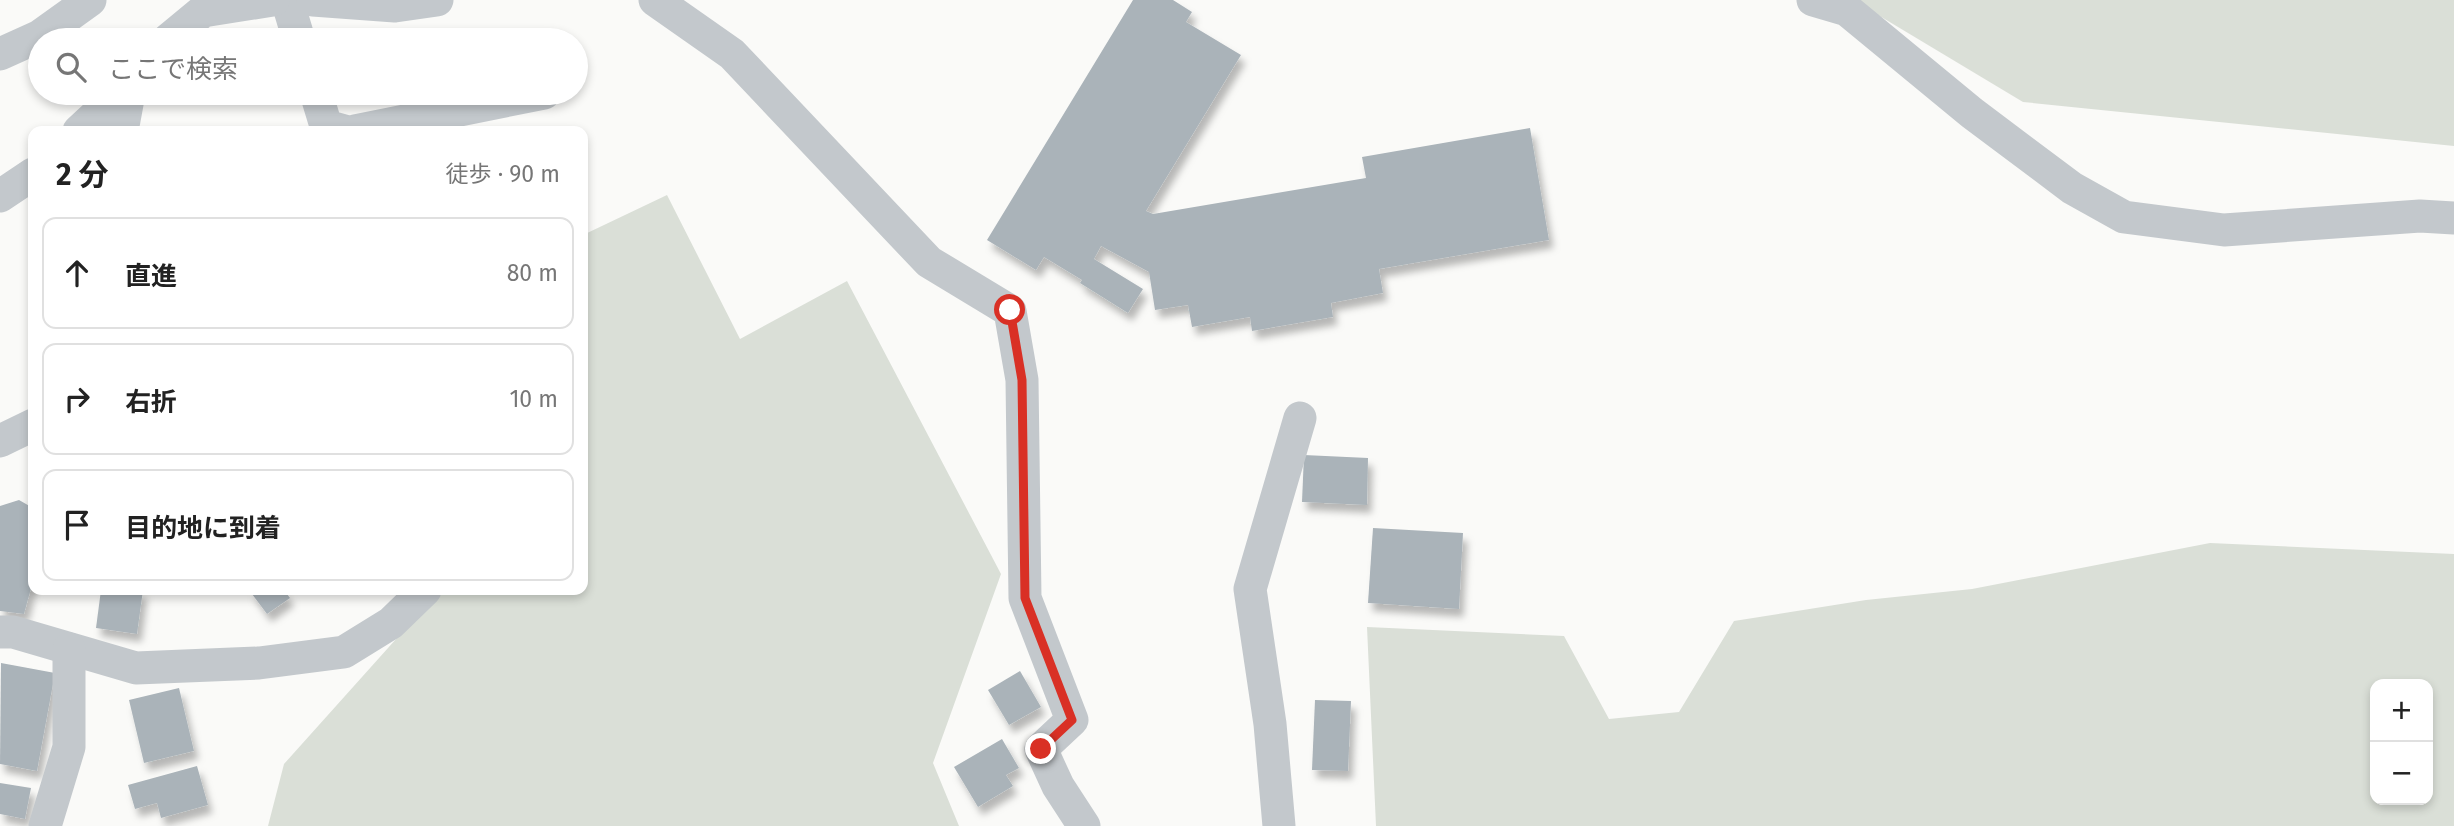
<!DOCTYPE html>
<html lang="ja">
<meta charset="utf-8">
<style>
:root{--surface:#fff;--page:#f2f2f2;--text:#222;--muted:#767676;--line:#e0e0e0}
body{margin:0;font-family:"Fira Sans","Noto Sans JP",sans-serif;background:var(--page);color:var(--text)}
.controls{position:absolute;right:21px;bottom:21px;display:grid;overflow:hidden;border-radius:14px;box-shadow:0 4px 10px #0003}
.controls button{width:63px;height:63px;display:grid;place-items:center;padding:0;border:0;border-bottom:2px solid var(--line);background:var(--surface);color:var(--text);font:35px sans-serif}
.stop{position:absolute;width:21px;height:21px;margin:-16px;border:5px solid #d93025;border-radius:50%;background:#fff}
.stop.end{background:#d93025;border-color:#fff;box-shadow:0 2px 7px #0008}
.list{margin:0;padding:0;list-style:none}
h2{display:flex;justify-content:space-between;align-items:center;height:91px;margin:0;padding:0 28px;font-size:30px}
h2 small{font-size:23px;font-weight:400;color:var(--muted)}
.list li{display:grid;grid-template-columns:46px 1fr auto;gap:21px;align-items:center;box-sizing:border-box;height:112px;margin:0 14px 14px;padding:0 14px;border:2px solid var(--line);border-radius:14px}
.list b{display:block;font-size:26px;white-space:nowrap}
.list em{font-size:23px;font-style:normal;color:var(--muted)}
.icon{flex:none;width:38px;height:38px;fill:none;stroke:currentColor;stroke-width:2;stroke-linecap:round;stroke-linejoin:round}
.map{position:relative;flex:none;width:2454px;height:826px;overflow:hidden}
.search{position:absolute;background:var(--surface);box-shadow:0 4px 10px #0003;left:28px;top:28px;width:560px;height:77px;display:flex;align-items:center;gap:18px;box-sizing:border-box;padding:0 24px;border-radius:38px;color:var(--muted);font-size:26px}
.panel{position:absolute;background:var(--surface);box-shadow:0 4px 10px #0003;left:28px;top:126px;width:560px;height:469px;border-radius:14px}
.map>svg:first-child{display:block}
</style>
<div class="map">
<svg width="2454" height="826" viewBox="0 0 2454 826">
<defs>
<filter id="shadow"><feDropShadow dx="4.5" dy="8" stdDeviation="3.5" flood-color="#0004"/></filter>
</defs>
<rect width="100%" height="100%" fill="#fafaf8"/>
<!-- green -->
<g fill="#dadfd7" fill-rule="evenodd">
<polygon points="1853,0 2454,0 2454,146 2023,102"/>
<polygon points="667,195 740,339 847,281 1001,574 933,763 959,826 268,826 284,764 440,590 583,590 583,235"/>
<path d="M2210,543L2454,554V826H1376L1367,627L1564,636L1609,719L1679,712L1734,621L1866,600L1972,589ZM2428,684V800H2375V684Z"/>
</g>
<!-- building -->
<g fill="#aab3b9" filter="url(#shadow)">
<polygon points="1133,0 1173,0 1192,12 1186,22 1241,55 1146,211 1153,214 1366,178 1362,157 1530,128 1549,240 1379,269 1383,293 1331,303 1333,317 1252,331 1250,317 1192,327 1188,305 1155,310 1149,272 1101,246 1094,259 1143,289 1128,313 1080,283 1082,280 1044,257 1036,270 987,240"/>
<polygon points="1304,455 1368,458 1367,505 1302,502"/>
<polygon points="19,500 33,508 33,581 24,614 0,611 0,506"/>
<polygon points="1373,528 1463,533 1459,609 1368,603"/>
<polygon points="101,590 143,590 137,634 96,628"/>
<polygon points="249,590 284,590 290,598 267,614"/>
<polygon points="1,663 55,673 37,771 0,764"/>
<polygon points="1020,671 1041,707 1009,725 988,690"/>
<polygon points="179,688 194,751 144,763 129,700"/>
<polygon points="1315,700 1351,701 1348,771 1312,770"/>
<polygon points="1002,739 1019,768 1006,775 1013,786 978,807 954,767"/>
<polygon points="197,766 208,805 161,818 157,803 135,809 128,785"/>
<polygon points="0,783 31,788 25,819 0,814"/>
</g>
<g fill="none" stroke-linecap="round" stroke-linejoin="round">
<!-- minor -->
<g stroke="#c3c8cc" stroke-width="33">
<polyline points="287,0 299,40"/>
<polyline points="313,0 395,6 437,0"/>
<polyline points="655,0 732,54 929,262 1010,311 1022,380 1025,598 1072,720 1041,749 1058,786 1084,826"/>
<polyline points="1813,0 1847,10 1972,113 2072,188 2124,217 2224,230 2420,216 2454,218"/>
<polyline points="168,40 203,11 273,0"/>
<polyline points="0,54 40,36 90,0"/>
<polyline points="316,93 326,126 344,131"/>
<polyline points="79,131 120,93"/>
<polyline points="122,131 129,93"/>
<polyline points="355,131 544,93"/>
<polyline points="0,196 33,174"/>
<polyline points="0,441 33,425"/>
<polyline points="0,632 13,632 136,668 259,663 344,652 391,623 425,590"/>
<polyline points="45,826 69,747 69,649"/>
<polyline points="1279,826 1270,724 1250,589 1300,418"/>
</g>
</g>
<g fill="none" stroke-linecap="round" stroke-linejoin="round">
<!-- route -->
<polyline stroke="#d93025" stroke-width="9" points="1010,310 1022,380 1025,598 1072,720 1041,749"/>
</g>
</svg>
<div class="controls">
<button>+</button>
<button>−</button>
</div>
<div class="stop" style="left:1010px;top:310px"></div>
<div class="stop end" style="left:1041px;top:749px"></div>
<div class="search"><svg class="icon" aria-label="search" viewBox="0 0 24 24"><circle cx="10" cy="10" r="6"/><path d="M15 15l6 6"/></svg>ここで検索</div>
<section class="panel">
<h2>2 分<small>徒歩 · 90 m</small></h2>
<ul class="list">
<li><svg class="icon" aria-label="ahead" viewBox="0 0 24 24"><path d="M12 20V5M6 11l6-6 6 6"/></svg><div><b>直進</b></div><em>80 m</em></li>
<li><svg class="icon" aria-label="right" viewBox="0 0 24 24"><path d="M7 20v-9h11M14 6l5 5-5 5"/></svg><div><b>右折</b></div><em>10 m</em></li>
<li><svg class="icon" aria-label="arrive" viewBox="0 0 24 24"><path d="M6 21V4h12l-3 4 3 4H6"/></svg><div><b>目的地に到着</b></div></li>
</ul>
</section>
</div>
